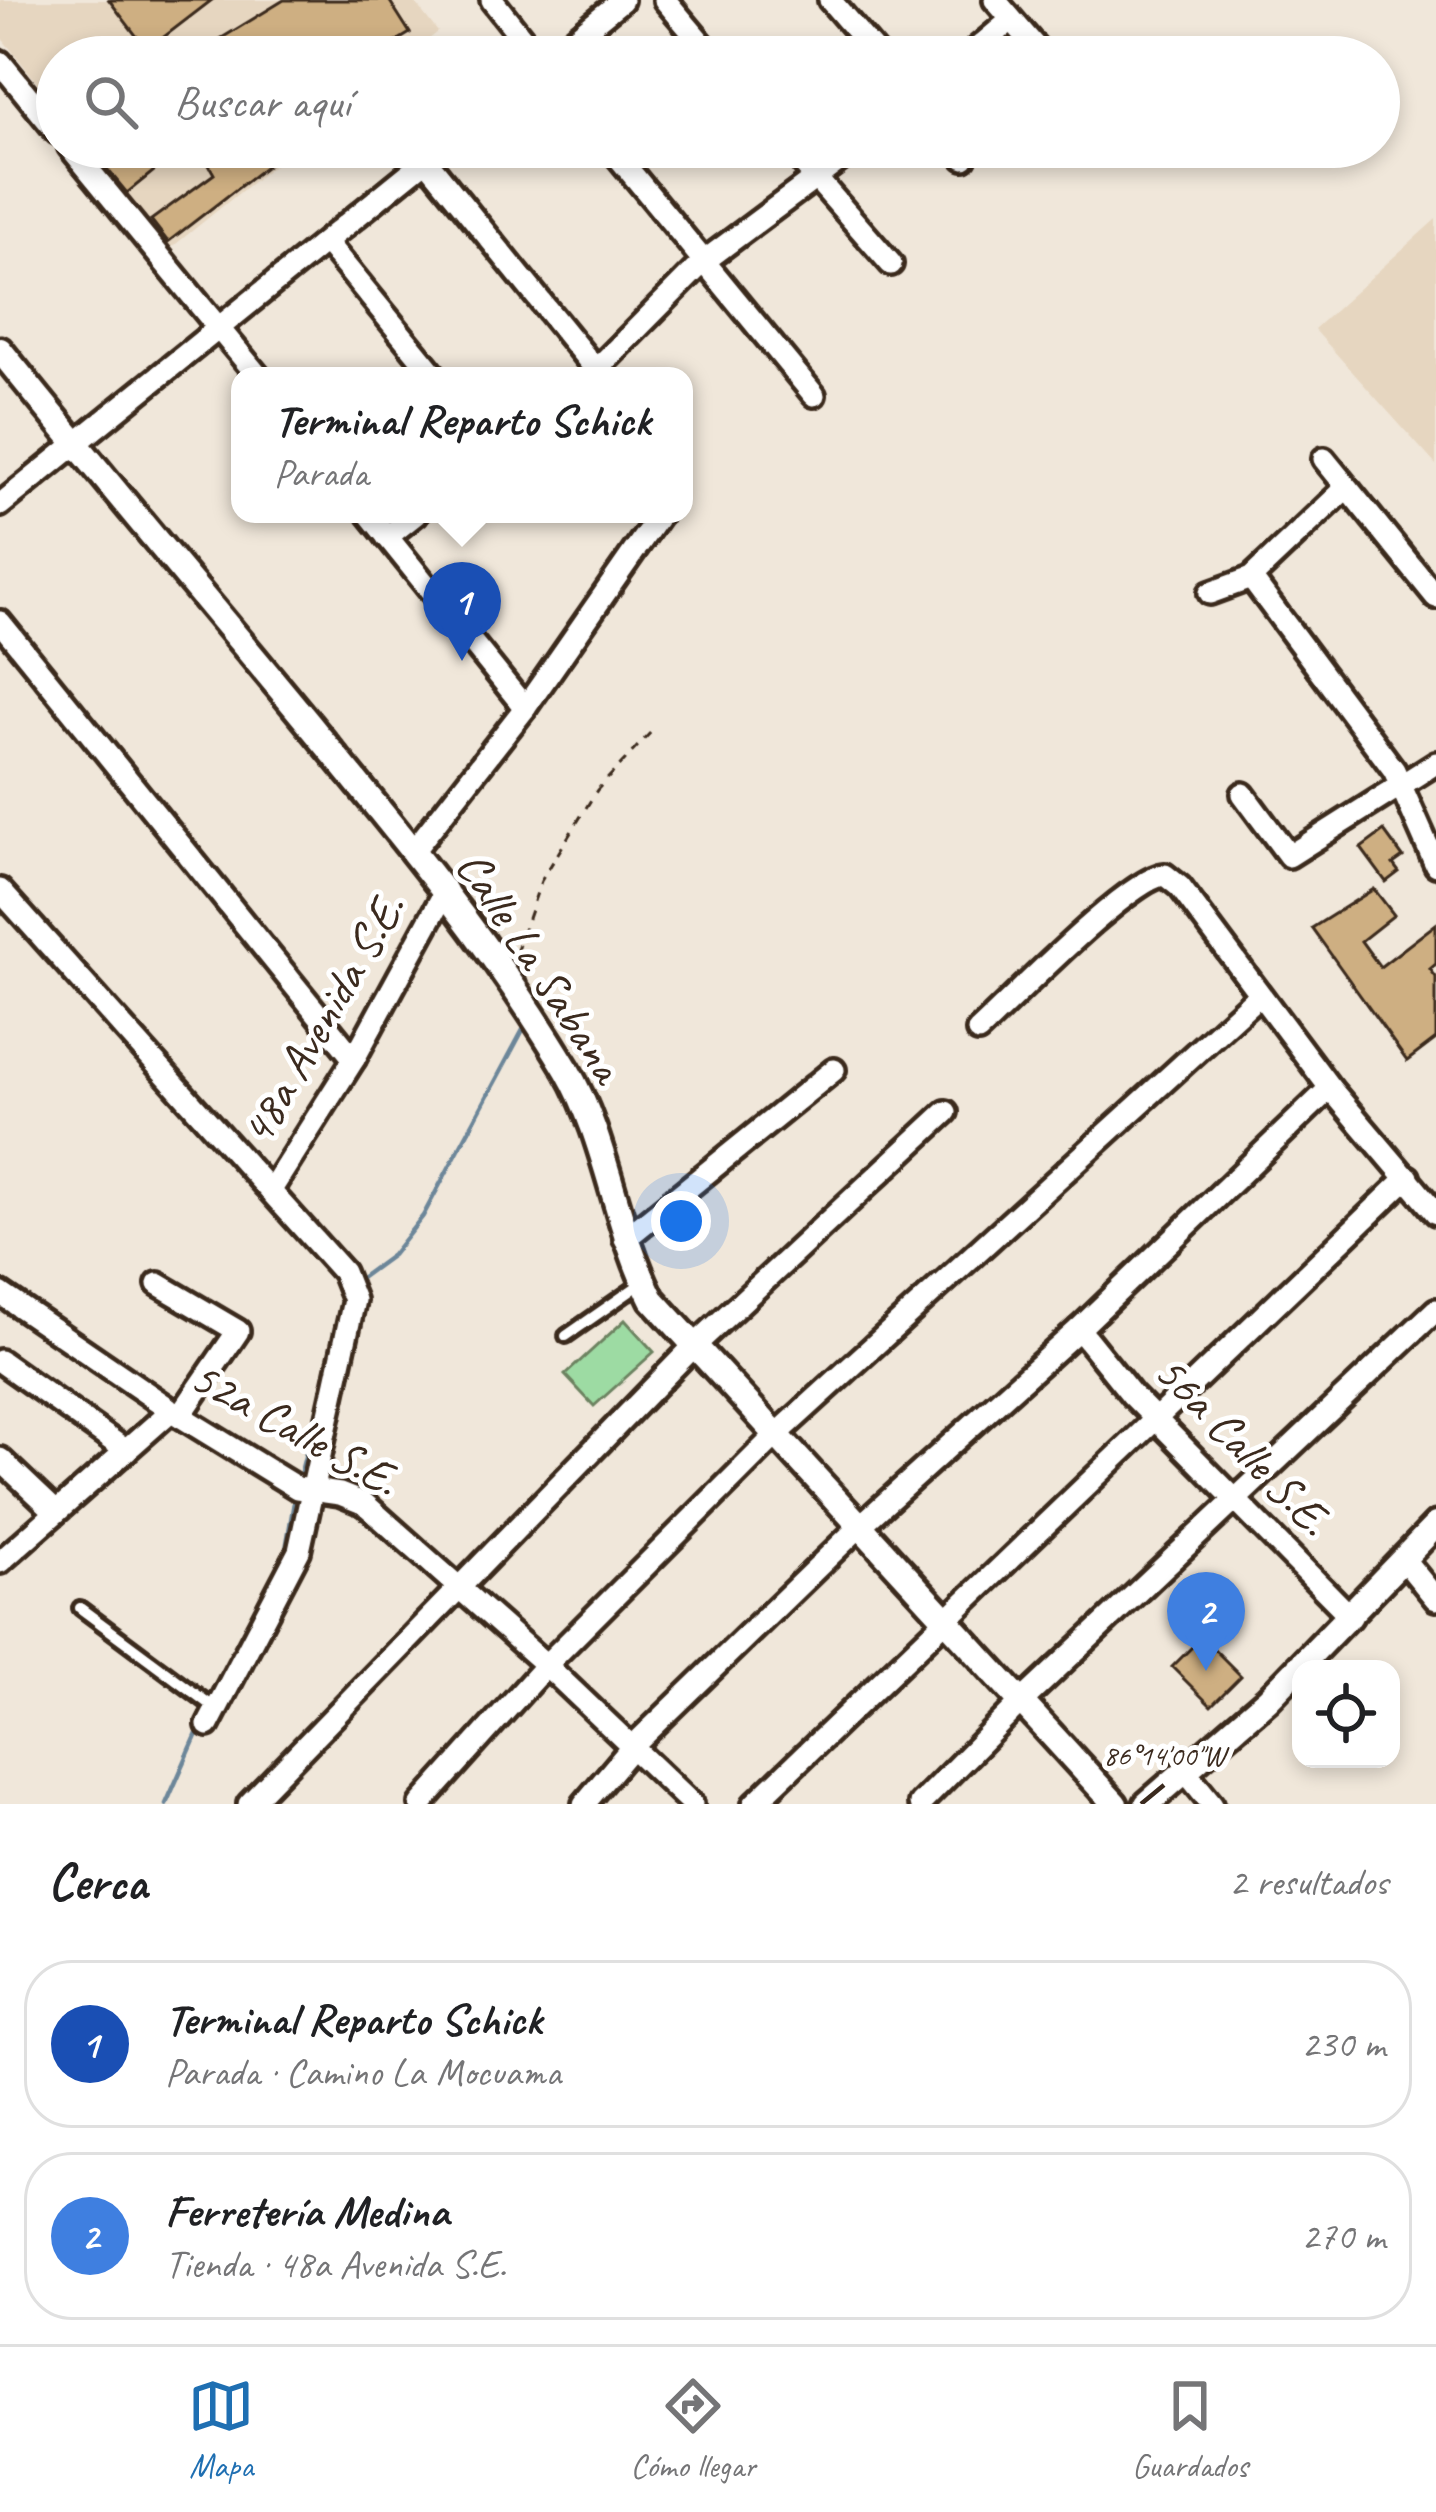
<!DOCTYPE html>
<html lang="es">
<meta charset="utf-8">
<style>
:root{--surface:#fff;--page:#f2f2f2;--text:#202124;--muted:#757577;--line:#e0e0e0;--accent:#1f6fb2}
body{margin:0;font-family:Caveat,sans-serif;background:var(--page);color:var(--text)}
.controls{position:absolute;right:36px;bottom:36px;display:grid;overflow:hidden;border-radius:24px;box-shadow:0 6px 18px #0003}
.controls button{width:108px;height:108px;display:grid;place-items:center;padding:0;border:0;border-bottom:3px solid var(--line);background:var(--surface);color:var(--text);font:60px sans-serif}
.you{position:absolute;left:681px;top:1221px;width:42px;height:42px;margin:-30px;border:9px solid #fff;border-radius:50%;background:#1a73e8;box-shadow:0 0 0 18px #1a73e833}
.badge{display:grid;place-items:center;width:78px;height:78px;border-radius:50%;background:var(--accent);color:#fff;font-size:39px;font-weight:700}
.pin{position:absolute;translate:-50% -99px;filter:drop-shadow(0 3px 6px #0008)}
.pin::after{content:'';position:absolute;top:63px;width:42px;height:36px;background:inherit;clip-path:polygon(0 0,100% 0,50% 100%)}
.popup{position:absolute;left:231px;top:367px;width:462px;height:156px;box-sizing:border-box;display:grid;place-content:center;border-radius:24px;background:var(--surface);filter:drop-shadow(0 3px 9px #0005);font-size:39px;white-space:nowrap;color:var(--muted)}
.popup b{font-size:45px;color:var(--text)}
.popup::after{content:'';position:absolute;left:50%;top:100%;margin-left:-24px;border:24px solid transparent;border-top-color:var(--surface)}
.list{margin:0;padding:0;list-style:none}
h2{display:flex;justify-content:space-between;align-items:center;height:156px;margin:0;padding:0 48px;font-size:51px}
h2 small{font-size:39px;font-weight:400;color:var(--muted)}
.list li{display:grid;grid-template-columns:78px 1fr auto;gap:36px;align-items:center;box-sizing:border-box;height:168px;margin:0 24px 24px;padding:0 24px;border:3px solid var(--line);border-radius:48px}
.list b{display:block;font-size:45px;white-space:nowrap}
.list p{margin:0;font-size:39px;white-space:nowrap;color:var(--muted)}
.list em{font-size:39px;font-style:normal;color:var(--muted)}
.icon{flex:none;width:66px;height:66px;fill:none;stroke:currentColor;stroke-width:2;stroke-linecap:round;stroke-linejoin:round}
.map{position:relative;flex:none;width:1436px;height:1804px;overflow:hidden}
.search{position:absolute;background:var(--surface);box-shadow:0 6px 18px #0003;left:36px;right:36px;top:36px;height:132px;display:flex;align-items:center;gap:30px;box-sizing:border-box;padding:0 42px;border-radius:66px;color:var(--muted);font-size:45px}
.sheet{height:540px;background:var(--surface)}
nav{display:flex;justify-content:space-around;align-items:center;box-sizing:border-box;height:168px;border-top:3px solid var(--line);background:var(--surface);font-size:33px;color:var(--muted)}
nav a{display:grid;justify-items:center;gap:6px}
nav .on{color:var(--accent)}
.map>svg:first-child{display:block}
</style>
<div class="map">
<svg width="1436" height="1804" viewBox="0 0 1436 1804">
<rect width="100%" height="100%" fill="#f0e7da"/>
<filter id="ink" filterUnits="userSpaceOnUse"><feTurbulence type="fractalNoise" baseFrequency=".00833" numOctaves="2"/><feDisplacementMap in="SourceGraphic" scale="24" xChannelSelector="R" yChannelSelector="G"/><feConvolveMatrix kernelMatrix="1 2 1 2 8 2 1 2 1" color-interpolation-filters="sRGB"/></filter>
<g filter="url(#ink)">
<!-- built -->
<g fill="#e6d6c0">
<polygon points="0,0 413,0 438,32 407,57 57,57 57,107 0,36"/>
<polygon points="90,147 296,147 171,248"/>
<polygon points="1436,219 1436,465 1314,329"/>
</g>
<!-- green -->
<polygon fill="#9ddba3" stroke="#6c8260" stroke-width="3" points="625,1320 654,1352 594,1406 565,1375"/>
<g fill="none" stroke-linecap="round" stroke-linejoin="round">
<!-- stream -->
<g stroke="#6c8699" stroke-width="4.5">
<polyline points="355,1282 392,1255 423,1216 525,1026"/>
<polyline points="299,1479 330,1362"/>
<polyline points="229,1662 285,1555 295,1496"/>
<polyline points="166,1804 200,1727"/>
</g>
</g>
<!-- building -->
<g fill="#ceaf82" stroke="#3b2a1e" stroke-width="3">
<polygon points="109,0 212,0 147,50"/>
<polygon points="284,0 389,0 410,33 371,57 213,57 207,47"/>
<polygon points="89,147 144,147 159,167 127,193"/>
<polygon points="199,147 225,147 233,160 249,147 291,147 168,242 151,220 214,174"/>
<polygon points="1384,831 1403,857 1393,864 1399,872 1386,882 1361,848"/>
<polygon points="1374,889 1394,915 1361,941 1380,967 1436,924 1436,964 1430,969 1436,977 1436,1039 1407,1061 1312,928"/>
<polygon points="1202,1637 1241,1676 1211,1706 1172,1667"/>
</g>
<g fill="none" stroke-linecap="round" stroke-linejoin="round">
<defs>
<g id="service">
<polyline points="566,1336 642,1283"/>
<polyline points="80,1608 216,1709"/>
</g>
<g id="minor">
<polyline points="492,0 537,57"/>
<polyline points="665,0 713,57"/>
<polyline points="830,0 879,57"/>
<polyline points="995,0 1044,57"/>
<polyline points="552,57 622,0"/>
<polyline points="967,57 1011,20"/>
<polyline points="0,62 57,132"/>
<polyline points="70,147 258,376"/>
<polyline points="610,147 814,395"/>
<polyline points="789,147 891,264"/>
<polyline points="954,147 964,158"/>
<polyline points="426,160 601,376"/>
<polyline points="326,242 435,376"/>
<polyline points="590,376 703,262 857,147"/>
<polyline points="1324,459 1436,597"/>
<polyline points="0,505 442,147"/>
<polyline points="369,514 525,708"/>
<polyline points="387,537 416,514"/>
<polyline points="1251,578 1394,770 1436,865"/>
<polyline points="1210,593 1251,578 1346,488"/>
<polyline points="0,622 354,1059"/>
<polyline points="1243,794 1289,856 1436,763"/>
<polyline points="414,850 525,708 660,514"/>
<polyline points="0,890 343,1272 354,1300 299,1551 208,1725"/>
<path d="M978,1031C1011,1001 1130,877 1165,875L1180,887L1330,1088L1436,1213"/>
<polyline points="271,1190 354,1059 446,890"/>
<polyline points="625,1239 834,1070"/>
<polyline points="158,1284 238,1331 180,1416"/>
<polyline points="0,1293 180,1416 297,1488 340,1494 365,1504 546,1665 692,1804"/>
<polyline points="1079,1329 1132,1395 1351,1617"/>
<polyline points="0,1361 124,1449"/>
<polyline points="0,1459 56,1512"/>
<polyline points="1405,1561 1436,1599"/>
<polyline points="0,1562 172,1410"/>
<polyline points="1186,1772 1212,1804"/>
<polyline points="249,1804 693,1347 946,1112"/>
<polyline points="421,1804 546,1665 775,1436 1258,996"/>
<polyline points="584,1804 633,1746 859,1527 1079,1329 1330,1088"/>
<polyline points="754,1804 1408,1177"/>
<polyline points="920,1804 1021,1702 1436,1310"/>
</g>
<g id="tertiary">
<path d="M0,350C104,480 212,606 318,735C407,843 495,950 567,1070C607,1139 615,1226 652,1299L1115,1804"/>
<polyline points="1147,1804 1268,1699 1436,1525"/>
</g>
</defs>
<!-- service casing -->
<use href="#service" stroke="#3b2a1e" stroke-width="20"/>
<!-- minor casing -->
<use href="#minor" stroke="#3b2a1e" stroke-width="30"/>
<!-- tertiary casing -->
<use href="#tertiary" stroke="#3b2a1e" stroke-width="33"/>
<!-- path -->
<polyline stroke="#3b2a1e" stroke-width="3" stroke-dasharray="9 9" stroke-linecap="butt" points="516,953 541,881 597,790 651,732"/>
<!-- service -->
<use href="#service" stroke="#fff" stroke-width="10"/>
<!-- minor -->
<use href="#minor" stroke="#fff" stroke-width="21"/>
<!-- tertiary -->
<use href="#tertiary" stroke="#fff" stroke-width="24"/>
</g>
</g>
<!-- ticks -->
<path fill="none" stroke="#3b2a1e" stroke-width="4.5" d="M1141,1804L1164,1785"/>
<g text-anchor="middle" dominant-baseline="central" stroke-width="10" stroke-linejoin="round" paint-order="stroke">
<!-- street labels -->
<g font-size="48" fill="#3b2a1e" stroke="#fff">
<text transform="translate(540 966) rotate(57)">Calle La Sabana</text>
<text transform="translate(322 1019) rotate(-60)">48a Avenida S.E.</text>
<text transform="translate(295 1428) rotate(29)">52a Calle S.E.</text>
<text transform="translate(1243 1445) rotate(46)">56a Calle S.E.</text>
</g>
</g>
<g font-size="30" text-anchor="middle" fill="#3b2a1e" stroke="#fff" stroke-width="10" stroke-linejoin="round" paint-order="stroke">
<text x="1164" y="1765">86°14'00"W</text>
</g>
</svg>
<div class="controls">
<button><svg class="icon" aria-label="locate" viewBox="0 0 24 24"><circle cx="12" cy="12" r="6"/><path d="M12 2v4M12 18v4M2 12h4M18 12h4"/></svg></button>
</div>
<div class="you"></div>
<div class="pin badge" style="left:462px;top:661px;background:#1a4fb4">1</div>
<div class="popup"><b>Terminal Reparto Schick</b>Parada</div>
<div class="pin badge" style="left:1206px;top:1671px;background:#3f7fe0">2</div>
<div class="search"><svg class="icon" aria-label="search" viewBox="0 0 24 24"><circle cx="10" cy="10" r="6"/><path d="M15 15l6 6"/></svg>Buscar aquí</div>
</div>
<section class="sheet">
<h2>Cerca<small>2 resultados</small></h2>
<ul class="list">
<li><span class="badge" style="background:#1a4fb4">1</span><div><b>Terminal Reparto Schick</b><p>Parada · Camino La Mocuama</p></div><em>230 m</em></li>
<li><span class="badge" style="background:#3f7fe0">2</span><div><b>Ferretería Medina</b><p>Tienda · 48a Avenida S.E.</p></div><em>270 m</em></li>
</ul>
</section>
<nav>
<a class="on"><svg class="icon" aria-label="map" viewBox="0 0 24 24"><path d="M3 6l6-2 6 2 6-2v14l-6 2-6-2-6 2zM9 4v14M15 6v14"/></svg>Mapa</a>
<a><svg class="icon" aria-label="directions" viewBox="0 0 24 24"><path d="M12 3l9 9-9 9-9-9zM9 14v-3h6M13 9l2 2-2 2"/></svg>Cómo llegar</a>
<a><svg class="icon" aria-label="saved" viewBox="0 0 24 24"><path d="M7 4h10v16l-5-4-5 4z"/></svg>Guardados</a>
</nav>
